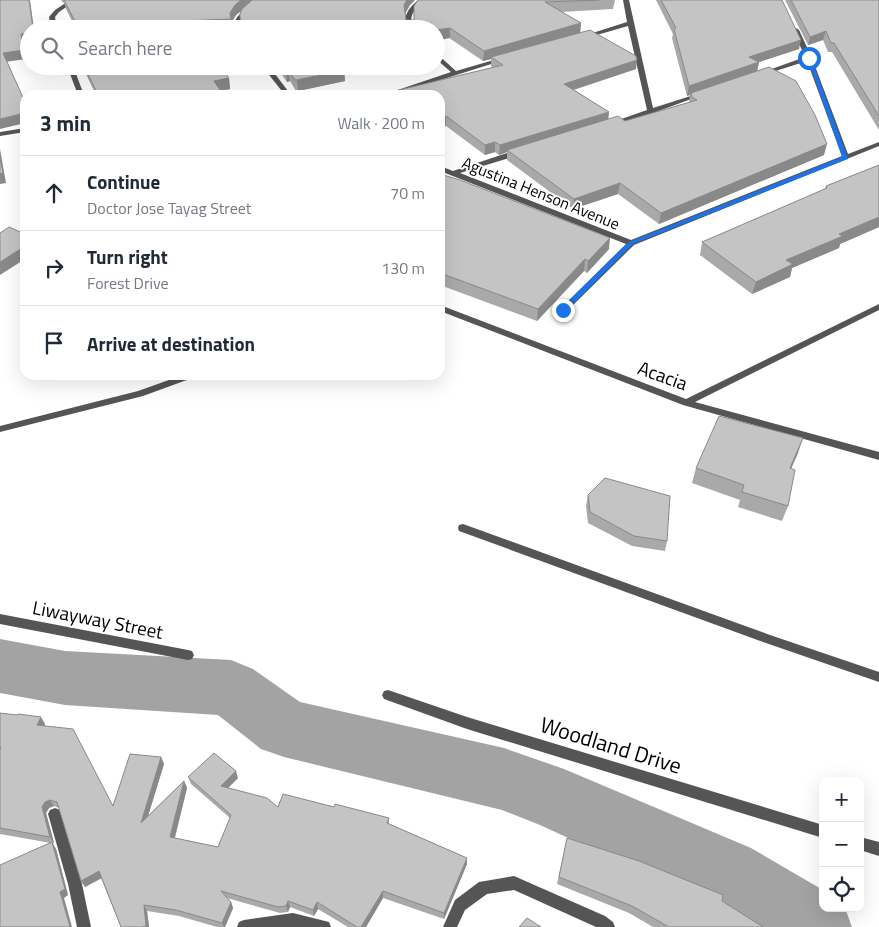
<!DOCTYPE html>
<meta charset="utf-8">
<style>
:root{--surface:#fff;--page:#f6f6f7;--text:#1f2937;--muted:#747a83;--line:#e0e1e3}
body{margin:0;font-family:"Titillium Web",sans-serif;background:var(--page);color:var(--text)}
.controls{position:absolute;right:15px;bottom:15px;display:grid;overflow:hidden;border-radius:10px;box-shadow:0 5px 20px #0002}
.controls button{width:45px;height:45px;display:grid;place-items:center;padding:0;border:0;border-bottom:1px solid var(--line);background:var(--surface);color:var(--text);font:25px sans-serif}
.stop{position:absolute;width:15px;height:15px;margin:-11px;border:4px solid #1a73e8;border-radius:50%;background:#fff}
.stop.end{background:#1a73e8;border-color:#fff;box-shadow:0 1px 5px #0008}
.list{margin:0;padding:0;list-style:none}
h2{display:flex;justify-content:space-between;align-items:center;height:65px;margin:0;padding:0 20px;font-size:21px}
h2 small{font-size:16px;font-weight:400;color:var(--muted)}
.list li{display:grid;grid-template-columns:32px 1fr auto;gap:15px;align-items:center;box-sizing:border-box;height:75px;padding:0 20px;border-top:1px solid var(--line)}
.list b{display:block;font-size:19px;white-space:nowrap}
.list p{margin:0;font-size:16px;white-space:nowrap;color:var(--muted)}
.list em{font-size:16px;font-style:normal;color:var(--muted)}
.icon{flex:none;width:28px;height:28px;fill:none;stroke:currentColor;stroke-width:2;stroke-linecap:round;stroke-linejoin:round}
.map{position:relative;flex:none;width:879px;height:927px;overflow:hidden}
.search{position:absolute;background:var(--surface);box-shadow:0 5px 20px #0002;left:20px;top:20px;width:425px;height:55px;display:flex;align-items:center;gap:12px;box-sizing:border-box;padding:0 18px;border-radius:28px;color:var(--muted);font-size:19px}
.panel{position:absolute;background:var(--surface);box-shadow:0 5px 20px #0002;left:20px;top:90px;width:425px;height:290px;border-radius:15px}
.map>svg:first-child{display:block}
</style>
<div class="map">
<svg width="879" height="927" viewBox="0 0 879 927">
<rect width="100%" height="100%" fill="#fff"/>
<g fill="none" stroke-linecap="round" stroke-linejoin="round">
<!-- river -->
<polygon fill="#a3a3a3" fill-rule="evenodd" points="0,639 65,651 231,660 253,669 300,702 504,748 564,769 751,848 823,890 823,908 845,908 852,927 746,927 699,898 540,825 502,810 284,757 261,749 218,715 65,705 0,693"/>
<!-- minor -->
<g fill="#555" fill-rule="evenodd">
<polygon points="70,0 77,0 59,12 55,17 57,29 51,29 49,17 55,10"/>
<polygon points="257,0 263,0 242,18 239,24 240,29 234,29 233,24 238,16"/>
<path d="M418,0H424C415,10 408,14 413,29H407C403,15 408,9 418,0Z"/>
<polygon points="623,0 629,0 653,108 700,93 705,94 653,113 612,126 610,125 610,123 647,110 628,26 583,39 580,37 627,22"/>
<polygon points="796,28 799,30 812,58 848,154 879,142 879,146 634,245 566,312 560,312 559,310 626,244 440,171 440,166 453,171 516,150 522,150 522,154 460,173 631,240 842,156 807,61 763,75 758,74 805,57 793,30"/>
<polygon points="436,53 456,71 504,57 507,59 393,95 383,95 451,72 436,59"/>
<polygon points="67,66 73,66 84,95 78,95"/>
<polygon points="262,66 269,66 291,95 285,95"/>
<polygon points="25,128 25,132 0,136 0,132"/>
<polygon points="879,304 879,310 695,402 879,452 879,460 683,405 440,311 440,305 686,399"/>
<polygon points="183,375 197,375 195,377 143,396 0,432 0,426 138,391"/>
<polygon points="463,524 770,635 879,672 879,682 763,642 459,531 458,528 459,525"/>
<polygon points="0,614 188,650 192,651 194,655 192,659 188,660 0,624"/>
<polygon points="388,690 467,717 823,825 823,838 467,729 384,699 382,695 384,691"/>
<polygon points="55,808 60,810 62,814 82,884 91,927 77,927 68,884 48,814 50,810"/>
<polygon points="860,837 879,842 879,856 860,850"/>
<polygon points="514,876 605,916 613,922 615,927 596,927 514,890 487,894 465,910 457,927 443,927 455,900 479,882"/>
<polygon points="293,913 329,922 331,927 237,927 239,922 244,920"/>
</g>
</g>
<!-- wall -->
<g fill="#a9a9a9">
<polygon points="61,0 415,0 410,5 405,14 406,20 414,20 414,6 418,0 615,0 613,9 561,12 581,23 580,33 636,69 574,90 609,112 608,119 625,121 689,103 690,95 687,96 672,38 673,34 656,0 782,0 799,49 759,62 757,71 824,155 659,224 618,194 573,209 507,160 507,152 499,155 495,152 485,155 446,126 440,95 493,68 491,66 491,59 483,61 436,29 241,29 240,14 241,11 236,15 231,23 232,29 76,29 66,9 64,2 63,3"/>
<polygon points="785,0 879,0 879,130 832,52 828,52 823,40 808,45"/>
<polygon points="82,66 219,66 229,78 230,89 221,91 223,95 96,95"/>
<polygon points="276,66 341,66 344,70 345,81 298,91 296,91 290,81 287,82"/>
<polygon points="879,165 879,227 840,244 839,248 792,268 790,277 752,294 700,255 702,242 825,189 826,186"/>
<polygon points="440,174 609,249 587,273 584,271 537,321 440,285"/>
<polygon points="798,453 791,469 788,506 782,521 738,507 740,500 692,483 696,468"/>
<polygon points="588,495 667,541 665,551 632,546 588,523 586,506"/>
<polygon points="0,713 45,724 44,726 113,806 161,757 164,764 148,816 184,781 187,788 175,838 218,847 230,818 191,784 188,777 238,778 228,788 278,807 334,807 389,818 389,824 467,858 467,864 444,919 383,898 366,927 348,927 318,909 314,916 290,907 288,912 280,913 227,898 231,902 233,908 225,927 217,927 179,916 147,911 149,927 121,927 101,878 85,887 59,808 54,806 49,808 46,813 54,843 52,843 56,849 68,895 0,927 51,843 0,834"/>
<polygon points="567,838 722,901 763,927 653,927 629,913 557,884"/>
</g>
<!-- shaded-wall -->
<g fill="#898989">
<polygon points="29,0 30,0 34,29 33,29"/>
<polygon points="241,0 255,0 236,15 231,23 230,13 235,5"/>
<polygon points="407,0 415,0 410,5 404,15 404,5"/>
<polygon points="581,23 580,34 491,57 491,59 483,61 484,51"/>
<polygon points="450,28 450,38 436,41 436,30"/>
<polygon points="826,31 823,40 808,45 810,37"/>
<polygon points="29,33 29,43 24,43 26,59 5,62 3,53 21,34"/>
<polygon points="801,40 799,49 747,66 749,57"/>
<polygon points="637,60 636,69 563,93 564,84"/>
<polygon points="759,62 757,72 691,93 690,95 687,96 689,86"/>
<polygon points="288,70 290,81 287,82 286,71"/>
<polygon points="344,70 345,81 298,91 297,80"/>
<polygon points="229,78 230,89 216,92 214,81"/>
<polygon points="222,93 223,95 209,95"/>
<polygon points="609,112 608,121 507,150 507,152 499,155 500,145"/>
<polygon points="25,113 25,123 0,129 0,119"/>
<polygon points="446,116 446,126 440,128 440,118"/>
<polygon points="495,142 495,152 485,155 485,145"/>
<polygon points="827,144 824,155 659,224 661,213"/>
<polygon points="0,149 6,183 0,184"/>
<polygon points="620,183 618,194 573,209 574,199"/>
<polygon points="879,217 879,227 840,244 839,248 792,268 790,277 752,294 756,282 786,260 839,234"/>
<polygon points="610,238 609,249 587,273 588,261"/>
<polygon points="25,246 25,259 0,275 0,262"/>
<polygon points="585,259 584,271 537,321 538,309"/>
<polygon points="803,438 798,453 784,484 790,468"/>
<polygon points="41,717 45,724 41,732 37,725"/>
<polygon points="161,757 164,764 144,829 141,823"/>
<polygon points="236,771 238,778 223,793 221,786"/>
<polygon points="184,781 187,788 173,844 170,837"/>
<polygon points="50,800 54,806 49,808 46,813 54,843 50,837 42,807 45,802"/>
<polygon points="52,842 56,849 68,895 64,898 72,927 70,927 60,892"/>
<polygon points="467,858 467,864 444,919 444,913"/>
<polygon points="99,871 102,878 85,887 81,881"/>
<polygon points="383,891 383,898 366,927 361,927"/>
<polygon points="288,901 290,907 288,912 286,906"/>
<polygon points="231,902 233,908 225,927 224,927 222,923"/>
<polygon points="317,902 318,909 314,916 313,910"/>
<polygon points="144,905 147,911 149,927 143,927"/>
</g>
<!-- building -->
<g fill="#c4c4c4" stroke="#898989">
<polygon points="0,0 29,0 33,29 29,29 29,33 21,34 24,50 3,53 25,102 25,113 0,119"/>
<polygon points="64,0 241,0 235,5 230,13 231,19 184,21 191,29 79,29"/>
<polygon points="252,0 407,0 404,5 406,20 414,20 414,6 418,0 599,0 545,2 581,23 484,51 450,28 436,30 436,29 247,29 240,19 240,14 242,9"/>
<polygon points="661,0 782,0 801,40 749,57 759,62 689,86 674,29 676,28"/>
<polygon points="791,0 879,0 879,116 834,43 831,43 826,31 810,37"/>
<polygon points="590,30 636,56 637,60 564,84 609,112 500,145 495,142 485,145 446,116 440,118 440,95 378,95 503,65 491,57"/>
<polygon points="84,66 219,66 229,78 214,81 222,93 209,95 98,95"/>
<polygon points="283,66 341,66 344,70 297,80 295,80 288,70 286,71"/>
<polygon points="769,67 796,81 815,115 827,144 661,213 620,183 574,199 507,150 618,116 625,121 697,100 692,97 691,93"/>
<polygon points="0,158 3,173 0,174"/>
<polygon points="879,165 879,217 839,234 843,236 786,260 793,264 756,282 702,242 827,188 826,186"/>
<polygon points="440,174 460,180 610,238 588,261 585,259 538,309 440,273"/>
<polygon points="9,227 25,234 25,246 0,262 0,233"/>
<polygon points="719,416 803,438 790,468 795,470 788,506 742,492 744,485 696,468"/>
<polygon points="605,478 670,496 667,541 634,536 590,512 588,495"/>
<polygon points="0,713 17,715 18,714 41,717 37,725 73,729 113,806 130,754 161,757 141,823 184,781 170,837 218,847 231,815 188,777 214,753 236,771 221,786 267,798 278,807 283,794 334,807 335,804 389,818 387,823 467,858 444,913 383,891 361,927 357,927 317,902 313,910 288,901 286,906 278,907 221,891 231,902 222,923 176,910 144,905 146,926 143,927 121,927 99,871 81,881 57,802 50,800 45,802 42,807 50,837 0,828 0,750 1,748 0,747"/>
<polygon points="567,838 639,861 723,895 722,901 763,927 669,927 632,906 559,877"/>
<polygon points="52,842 65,889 60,892 70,927 0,927 0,865"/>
<polygon points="527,918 541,927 519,927"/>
</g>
<!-- route -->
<polygon fill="#1a73e8" points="807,57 811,58 848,159 633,244 565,312 560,312 560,309 629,242 842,157"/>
<g text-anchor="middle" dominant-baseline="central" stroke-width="4" stroke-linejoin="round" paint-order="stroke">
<!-- far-street labels -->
<g font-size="16" fill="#000" stroke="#fff">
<text transform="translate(541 193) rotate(22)">Agustina Henson Avenue</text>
</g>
<!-- street labels -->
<g font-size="19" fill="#000" stroke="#fff">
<text transform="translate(663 375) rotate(20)">Acacia</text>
<text transform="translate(98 619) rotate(11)">Liwayway Street</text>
</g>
<!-- near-street labels -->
<g font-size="22" fill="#000" stroke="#fff">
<text transform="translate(611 745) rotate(17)">Woodland Drive</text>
</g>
</g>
</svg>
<div class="controls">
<button>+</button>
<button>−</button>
<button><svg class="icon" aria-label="locate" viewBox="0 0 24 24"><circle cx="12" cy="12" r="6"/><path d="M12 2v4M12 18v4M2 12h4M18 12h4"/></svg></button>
</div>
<div class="stop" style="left:809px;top:58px"></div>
<div class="stop end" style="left:563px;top:310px"></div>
<div class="search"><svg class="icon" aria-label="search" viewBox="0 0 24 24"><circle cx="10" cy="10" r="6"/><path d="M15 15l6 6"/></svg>Search here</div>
<section class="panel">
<h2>3 min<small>Walk · 200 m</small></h2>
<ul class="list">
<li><svg class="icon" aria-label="ahead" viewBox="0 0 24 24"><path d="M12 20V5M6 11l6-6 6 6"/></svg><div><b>Continue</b><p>Doctor Jose Tayag Street</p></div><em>70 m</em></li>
<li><svg class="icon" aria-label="right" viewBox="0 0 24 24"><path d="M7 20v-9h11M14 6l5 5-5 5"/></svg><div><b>Turn right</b><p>Forest Drive</p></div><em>130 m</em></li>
<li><svg class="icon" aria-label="arrive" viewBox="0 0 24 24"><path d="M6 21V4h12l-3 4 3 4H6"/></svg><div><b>Arrive at destination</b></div></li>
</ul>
</section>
</div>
